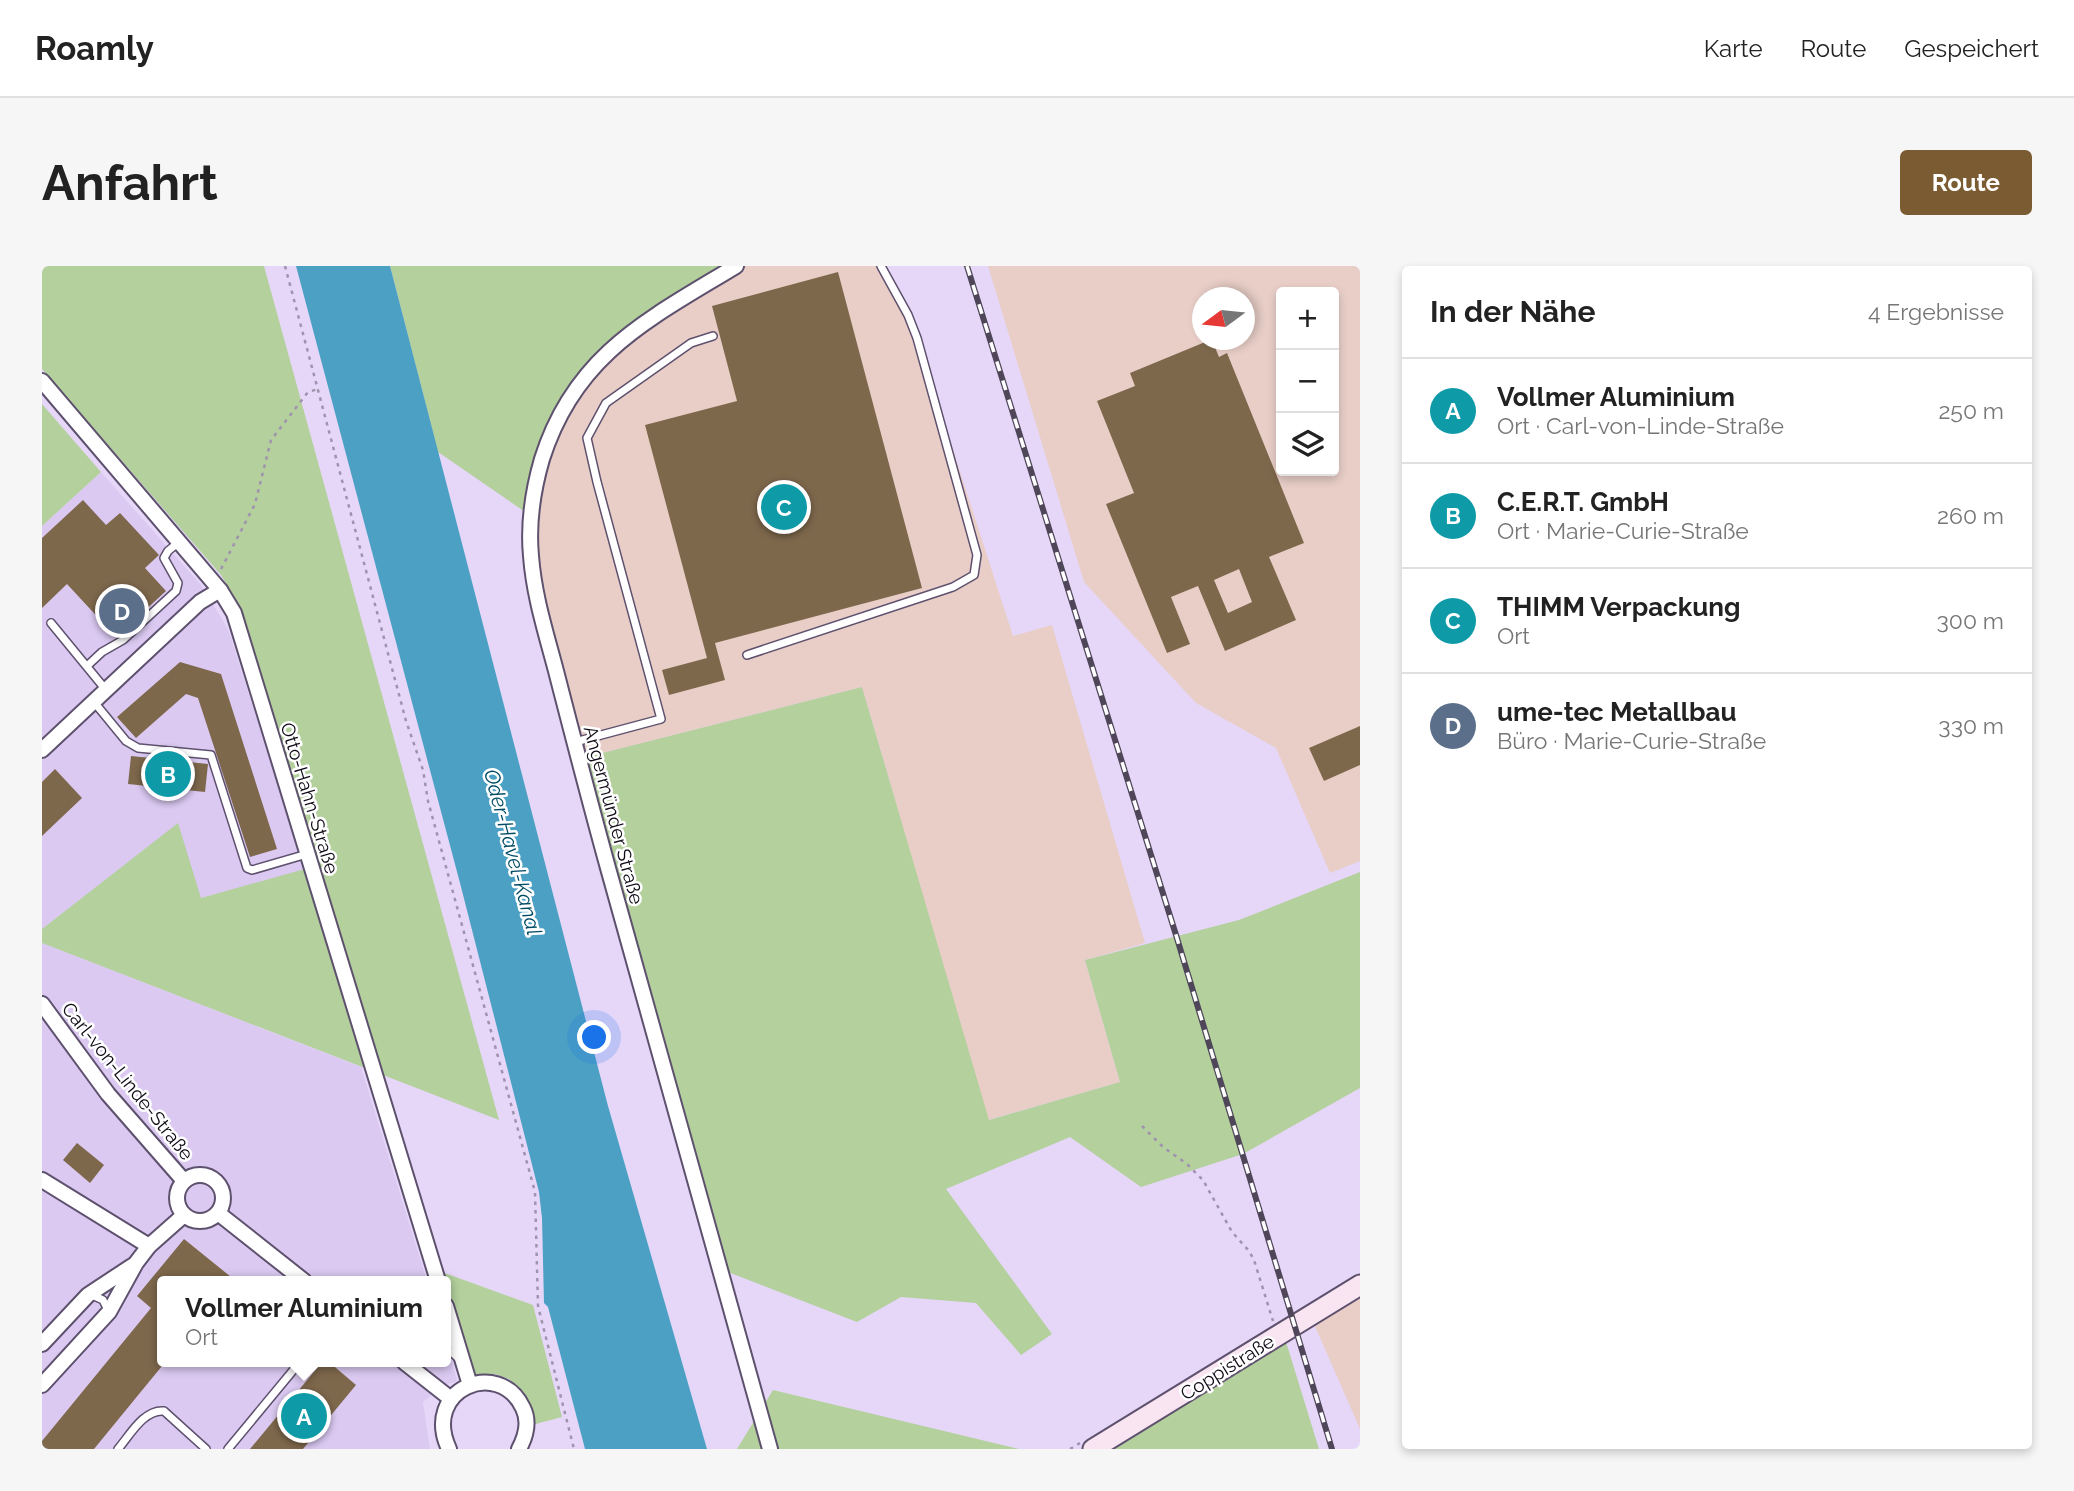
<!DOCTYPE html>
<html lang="de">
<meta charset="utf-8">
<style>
:root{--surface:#fff;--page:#f6f6f6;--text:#222;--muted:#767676;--line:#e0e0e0;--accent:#7b5b31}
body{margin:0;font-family:Raleway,sans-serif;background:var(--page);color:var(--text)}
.controls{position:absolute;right:21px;top:21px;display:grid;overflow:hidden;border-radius:7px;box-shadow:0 4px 10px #0003}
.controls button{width:63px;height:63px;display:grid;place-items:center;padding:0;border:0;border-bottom:2px solid var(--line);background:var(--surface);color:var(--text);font:35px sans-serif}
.compass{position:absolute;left:1150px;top:21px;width:63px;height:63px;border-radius:50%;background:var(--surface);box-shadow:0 4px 10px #0003;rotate:255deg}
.you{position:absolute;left:553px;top:772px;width:24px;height:24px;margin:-18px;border:5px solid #fff;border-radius:50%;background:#1a73e8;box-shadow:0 0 0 10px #1a73e833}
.badge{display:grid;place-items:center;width:46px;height:46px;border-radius:50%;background:var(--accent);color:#fff;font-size:23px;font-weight:700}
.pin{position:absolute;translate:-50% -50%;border:4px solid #fff;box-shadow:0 2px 7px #0006}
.popup{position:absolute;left:115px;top:1010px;width:294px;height:91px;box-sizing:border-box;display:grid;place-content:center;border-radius:7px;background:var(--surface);filter:drop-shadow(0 2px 5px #0005);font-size:23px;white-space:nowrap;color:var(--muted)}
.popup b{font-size:26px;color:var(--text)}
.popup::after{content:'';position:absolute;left:50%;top:100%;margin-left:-14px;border:14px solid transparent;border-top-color:var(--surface)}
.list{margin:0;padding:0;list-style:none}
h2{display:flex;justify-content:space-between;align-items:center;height:91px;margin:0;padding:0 28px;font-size:30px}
h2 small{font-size:23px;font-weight:400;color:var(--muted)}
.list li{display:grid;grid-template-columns:46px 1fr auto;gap:21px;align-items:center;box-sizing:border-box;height:105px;padding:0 28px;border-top:2px solid var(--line)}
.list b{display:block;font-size:26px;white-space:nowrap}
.list p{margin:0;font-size:23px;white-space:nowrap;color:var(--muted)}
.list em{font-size:23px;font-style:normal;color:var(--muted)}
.icon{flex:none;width:38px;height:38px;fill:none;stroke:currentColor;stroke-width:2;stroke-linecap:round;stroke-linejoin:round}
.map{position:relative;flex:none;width:1318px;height:1183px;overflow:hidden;border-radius:7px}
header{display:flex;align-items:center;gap:42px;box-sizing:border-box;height:98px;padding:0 35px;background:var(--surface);border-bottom:2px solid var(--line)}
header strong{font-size:33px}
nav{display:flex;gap:38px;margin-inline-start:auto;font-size:24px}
.intro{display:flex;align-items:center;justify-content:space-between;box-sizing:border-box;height:168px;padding:0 42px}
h1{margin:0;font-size:49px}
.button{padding:18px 32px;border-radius:7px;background:var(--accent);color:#fff;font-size:24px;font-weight:700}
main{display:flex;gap:42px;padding:0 42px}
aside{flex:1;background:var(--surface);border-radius:7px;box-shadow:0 4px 10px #0003}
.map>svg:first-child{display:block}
</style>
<header>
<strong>Roamly</strong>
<nav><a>Karte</a><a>Route</a><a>Gespeichert</a></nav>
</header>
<div class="intro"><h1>Anfahrt</h1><a class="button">Route</a></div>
<main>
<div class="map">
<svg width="1318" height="1183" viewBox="0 0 1318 1183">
<rect width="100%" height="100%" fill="#e6d7f9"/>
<!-- built -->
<g fill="#dbc9f2">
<polygon points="59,206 159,319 186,363 263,604 158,632 136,558 0,663 0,260"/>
<polygon points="0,677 319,801 385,1015 120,1015 120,1096 404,1096 404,1077 415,1115 401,1120 381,1136 388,1183 0,1183"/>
</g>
<!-- industrial -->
<g fill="#e8cec7" fill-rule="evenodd">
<polygon points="694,0 839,0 875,72 971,370 1010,359 1103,677 1043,694 1078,816 946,854 820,421 537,493 506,374 489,250 520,147 563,91"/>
<path d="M946,0H1318V595L1288,607L1234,482L1154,437L1042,316ZM1239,26H1292V205H1239ZM1160,32H1202V74H1160Z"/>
<polygon points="1318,1032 1318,1163 1272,1058"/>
</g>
<!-- green -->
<g fill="#b3d09d">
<polygon points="0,0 222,0 457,854 0,677 0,663 136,557 159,632 277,599 192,331 179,309 0,103"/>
<polygon points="348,0 694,0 598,59 520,147 489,250 396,186"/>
<polygon points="0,138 59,206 0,260"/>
<polygon points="820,421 947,854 1078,816 1043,694 1197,654 1318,606 1318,822 1201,888 1099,921 1028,871 904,923 1010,1068 979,1089 934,1037 859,1031 815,1056 686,1006 553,556 537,493"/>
<polygon points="400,1006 491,1039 520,1151 490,1159 491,1146 480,1125 467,1113 453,1108 432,1110"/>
<polygon points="1241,1066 1277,1183 1051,1183"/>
<polygon points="731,1124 977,1183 695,1183"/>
</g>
<!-- water -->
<polygon fill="#4ca0c4" points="254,0 348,0 566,840 665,1183 543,1183 506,1041 502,1037 500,952 497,926 418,617"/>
<!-- building -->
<g fill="#7e684c" fill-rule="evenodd">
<polygon points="796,6 880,322 673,377 683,414 627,429 620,404 665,392 603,159 695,135 670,40"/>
<path d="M1168,74H1170L1177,91L1185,87L1262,277L1227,291L1254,354L1183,385L1156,320L1129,331L1148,378L1125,387L1064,238L1092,227L1055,135L1093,120L1088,107ZM1197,303L1210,336L1186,347L1172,314Z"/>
<polygon points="41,234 64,259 78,247 117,289 103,302 124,325 74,371 25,318 0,342 0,272"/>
<polygon points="138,396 179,408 235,583 208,591 156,432 144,428 94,472 75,451"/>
<polygon points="1318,460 1318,499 1282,515 1267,482"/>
<polygon points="89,490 166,498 163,526 86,518"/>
<polygon points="13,503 40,532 0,570 0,516"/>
<polygon points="35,877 62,899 48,917 21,894"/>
<polygon points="142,973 194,1015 120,1015 120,1100 52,1183 0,1183 0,1175 109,1042 95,1030"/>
<polygon points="280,1096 287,1096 314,1119 261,1183 208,1183"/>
</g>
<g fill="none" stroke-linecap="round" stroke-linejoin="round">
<defs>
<g id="service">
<polyline points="9,357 64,424"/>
<polyline points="705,389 911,321 932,309 935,289 875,72 866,49 839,0"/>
<polyline points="45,400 60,386 81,374 134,325 136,317 122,292 126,285 137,276"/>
<polyline points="52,436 84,475 96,482 169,489 205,602 210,604 265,588"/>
<polyline points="533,476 619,453 555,216 545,172 564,137 649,77 671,70"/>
<polyline points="48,1028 61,1034 67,1046"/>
<polyline points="404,1081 416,1092"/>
<path d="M76,1183C88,1169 102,1143 122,1145L164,1183"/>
<polyline points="186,1183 258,1096"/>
</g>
<g id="minor">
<path d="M694,0C607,53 533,88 500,193C491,224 486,258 489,290C492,330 504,367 514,405C531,471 548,537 566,602C620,796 674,989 728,1183"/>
<polyline points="0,115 178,324 192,347 396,1015"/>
<polyline points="0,484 158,336 178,324"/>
<polyline points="0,738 66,828 142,915"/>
<circle cx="158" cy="932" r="23"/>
<polyline points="0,914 107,980"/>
<polyline points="176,947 262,1015"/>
<polyline points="404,1040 428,1119"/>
<polyline points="0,1078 46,1029 90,1000"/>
<polyline points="362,1096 409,1133"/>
<polyline points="0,1119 67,1046 94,997 107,980 142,949"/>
<path d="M407,1183C379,1123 457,1091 481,1142C488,1156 484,1170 477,1183"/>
</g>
<polyline id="secondary" points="1051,1183 1318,1019"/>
</defs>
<!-- service casing -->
<use href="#service" stroke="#5e516e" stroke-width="10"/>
<!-- minor casing -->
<use href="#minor" stroke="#5e516e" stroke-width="18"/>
<!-- secondary casing -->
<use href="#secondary" stroke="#5e516e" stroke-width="23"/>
<!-- path -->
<g stroke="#9f93ae" stroke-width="2.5" stroke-dasharray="3.5 5" stroke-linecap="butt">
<polyline points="243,0 364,455 381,504 386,535 493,926 496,1040 532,1183"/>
<polyline points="179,303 213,238 229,174 266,126 276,123"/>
<polyline points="1100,860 1121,881 1145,898 1161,914 1190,966 1207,985 1212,994 1231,1055"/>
<polyline points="1028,1183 1038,1177"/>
</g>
<!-- service -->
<use href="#service" stroke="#fff" stroke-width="7"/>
<!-- minor -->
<use href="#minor" stroke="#fff" stroke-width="14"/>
<!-- secondary -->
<use href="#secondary" stroke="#f9e5f2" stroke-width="19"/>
<defs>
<polyline id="rail" points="925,0 1134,669 1290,1183"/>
</defs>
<!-- rail casing -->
<use href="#rail" stroke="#4f4759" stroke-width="6"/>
<!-- rail -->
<use href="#rail" stroke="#fff" stroke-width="3.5" stroke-dasharray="10" stroke-linecap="butt"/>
</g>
<g text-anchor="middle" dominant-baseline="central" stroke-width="5" stroke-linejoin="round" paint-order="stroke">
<!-- street labels -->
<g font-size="19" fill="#0e0914" stroke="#fff">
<text transform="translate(268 532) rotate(73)">Otto-Hahn-Straße</text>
<text transform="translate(572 549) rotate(75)">Angermünder Straße</text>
<text transform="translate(86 815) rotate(51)">Carl-von-Linde-Straße</text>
<text transform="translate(1185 1101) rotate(-32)">Coppistraße</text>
</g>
<!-- water labels -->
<g font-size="21" font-style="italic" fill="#004b64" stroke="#fff">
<text transform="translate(471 586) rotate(75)">Oder-Havel-Kanal</text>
</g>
</g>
</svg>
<div class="controls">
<button>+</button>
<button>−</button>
<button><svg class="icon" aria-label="layers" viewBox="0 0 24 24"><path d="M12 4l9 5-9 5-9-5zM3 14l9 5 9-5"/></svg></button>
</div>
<svg class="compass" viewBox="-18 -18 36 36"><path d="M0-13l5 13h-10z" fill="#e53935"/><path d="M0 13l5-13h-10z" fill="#767676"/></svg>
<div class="you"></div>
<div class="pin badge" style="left:262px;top:1150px;background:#0f9aa8">A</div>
<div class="popup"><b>Vollmer Aluminium</b>Ort</div>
<div class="pin badge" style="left:126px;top:508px;background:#0f9aa8">B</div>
<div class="pin badge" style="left:742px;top:241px;background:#0f9aa8">C</div>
<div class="pin badge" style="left:80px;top:345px;background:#5c6f8a">D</div>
</div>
<aside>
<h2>In der Nähe<small>4 Ergebnisse</small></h2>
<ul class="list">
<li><span class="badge" style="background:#0f9aa8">A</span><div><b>Vollmer Aluminium</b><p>Ort · Carl-von-Linde-Straße</p></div><em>250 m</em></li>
<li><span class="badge" style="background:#0f9aa8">B</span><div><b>C.E.R.T. GmbH</b><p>Ort · Marie-Curie-Straße</p></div><em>260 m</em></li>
<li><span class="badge" style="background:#0f9aa8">C</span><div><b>THIMM Verpackung</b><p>Ort</p></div><em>300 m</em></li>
<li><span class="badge" style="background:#5c6f8a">D</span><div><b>ume-tec Metallbau</b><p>Büro · Marie-Curie-Straße</p></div><em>330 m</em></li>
</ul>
</aside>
</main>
